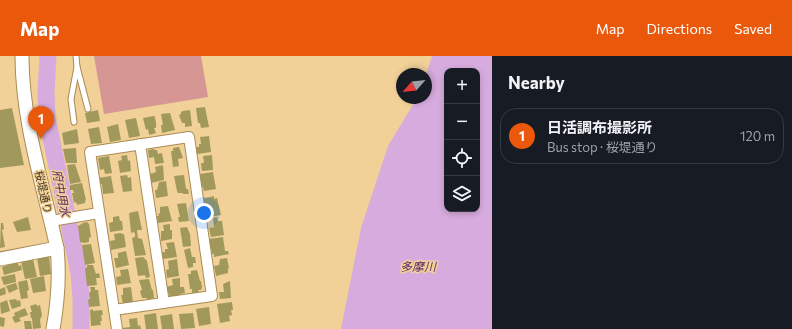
<!DOCTYPE html>
<meta charset="utf-8">
<style>
:root{--surface:#171b24;--page:#20242c;--text:#f1f3f6;--muted:#9ea1a6;--line:#363941;--accent:#ea580c}
body{margin:0;font-family:Commissioner,"Noto Sans JP",sans-serif;background:var(--page);color:var(--text)}
.controls{position:absolute;right:12px;top:12px;display:grid;overflow:hidden;border-radius:8px;box-shadow:0 2px 6px #0003}
.controls button{width:36px;height:36px;display:grid;place-items:center;padding:0;border:0;border-bottom:1px solid var(--line);background:var(--surface);color:var(--text);font:20px sans-serif}
.compass{position:absolute;left:396px;top:12px;width:36px;height:36px;border-radius:50%;background:var(--surface);box-shadow:0 2px 6px #0003;rotate:243deg}
.you{position:absolute;left:204px;top:157px;width:14px;height:14px;margin:-10px;border:3px solid #fff;border-radius:50%;background:#1a73e8;box-shadow:0 0 0 6px #1a73e833}
.badge{display:grid;place-items:center;width:26px;height:26px;border-radius:50%;background:var(--accent);color:#fff;font-size:13px;font-weight:700}
.pin{position:absolute;translate:-50% -33px;filter:drop-shadow(0 1px 2px #0008)}
.pin::after{content:'';position:absolute;top:21px;width:14px;height:12px;background:inherit;clip-path:polygon(0 0,100% 0,50% 100%)}
.list{margin:0;padding:0;list-style:none}
h2{display:flex;justify-content:space-between;align-items:center;height:52px;margin:0;padding:0 16px;font-size:17px}
h2 small{font-size:13px;font-weight:400;color:var(--muted)}
.list li{display:grid;grid-template-columns:26px 1fr auto;gap:12px;align-items:center;box-sizing:border-box;height:56px;margin:0 8px 8px;padding:0 8px;border:1px solid var(--line);border-radius:16px}
.list b{display:block;font-size:15px;white-space:nowrap}
.list p{margin:0;font-size:13px;white-space:nowrap;color:var(--muted)}
.list em{font-size:13px;font-style:normal;color:var(--muted)}
.icon{flex:none;width:22px;height:22px;fill:none;stroke:currentColor;stroke-width:2;stroke-linecap:round;stroke-linejoin:round}
.map{position:relative;flex:none;width:492px;height:273px;overflow:hidden}
header{display:flex;align-items:center;gap:24px;box-sizing:border-box;height:56px;padding:0 20px;background:var(--accent);color:#fff}
header strong{font-size:19px}
nav{display:flex;gap:22px;margin-inline-start:auto;font-size:14px}
main{display:flex}
aside{flex:1;background:var(--surface)}
.map>svg:first-child{display:block}
</style>
<header>
<strong>Map</strong>
<nav><a>Map</a><a>Directions</a><a>Saved</a></nav>
</header>
<main>
<div class="map">
<svg width="492" height="273" viewBox="0 0 492 273">
<rect width="100%" height="100%" fill="#f1d198"/>
<!-- green -->
<polygon fill="#d69694" points="94,0 201,0 208,41 104,58"/>
<!-- water -->
<path fill="#d7abde" fill-rule="evenodd" d="M432,0H492V273H341L361,172L388,90L417,42H426V19ZM447,15H477V153H447Z"/>
<g fill="none" stroke-linecap="round" stroke-linejoin="round">
<!-- river -->
<polyline stroke="#d7abde" stroke-width="17" points="48,0 46,36 47,62 79,217 81,242 81,273"/>
</g>
<!-- building -->
<g fill="#a1995c">
<polygon points="205,51 209,71 201,72 200,67 198,67 196,52"/>
<polygon points="12,52 24,109 0,112 0,54"/>
<polygon points="98,54 100,65 87,67 85,57"/>
<polygon points="190,54 192,70 185,71 185,67 182,67 179,59 181,58 181,56 183,55"/>
<polygon points="170,57 175,74 162,77 161,69 163,69 161,58"/>
<polygon points="154,60 155,61 156,67 156,72 154,72 156,77 149,79 148,73 146,74 143,62"/>
<polygon points="136,62 140,80 129,82 125,64"/>
<polygon points="118,68 121,84 110,86 107,71"/>
<polygon points="99,71 102,87 91,88 88,73"/>
<polygon points="77,73 79,87 64,89 62,77"/>
<polygon points="209,80 211,96 197,98 196,91 199,91 199,88 201,88 200,81"/>
<polygon points="179,91 183,102 178,103 179,110 173,111 171,95 173,95 173,92"/>
<polygon points="76,92 77,107 66,107 63,93"/>
<polygon points="154,93 155,94 157,94 158,98 162,97 164,107 155,108 154,101 149,102 148,94"/>
<polygon points="127,99 128,105 130,104 131,115 120,117 118,105 122,104 121,100"/>
<polygon points="212,99 213,114 202,115 201,107 204,107 203,100"/>
<polygon points="109,100 112,117 105,118 104,113 100,114 98,102"/>
<polygon points="75,108 81,126 70,128 67,109"/>
<polygon points="163,109 164,124 151,127 150,118 156,116 155,111"/>
<polygon points="213,116 216,133 204,135 203,131 202,131 200,118"/>
<polygon points="127,119 128,122 131,121 132,135 123,136 120,120"/>
<polygon points="184,119 186,133 188,133 189,138 183,138 183,137 178,137 177,135 174,120"/>
<polygon points="111,120 114,137 103,138 102,128 99,129 98,122"/>
<polygon points="166,125 168,140 156,142 155,134 157,134 159,126"/>
<polygon points="82,127 86,144 85,145 85,147 77,149 76,146 74,147 72,137 74,137 73,134 70,134 70,129"/>
<polygon points="214,140 214,143 217,142 221,159 209,161 207,150 203,150 202,143"/>
<polygon points="186,147 189,165 179,166 178,161 180,161 177,148"/>
<polygon points="168,150 172,165 158,167 157,160 159,160 158,158 160,157 160,151"/>
<polygon points="138,155 142,174 137,174 138,182 142,183 146,199 135,200 132,182 135,181 135,178 134,176 131,177 129,157"/>
<polygon points="119,160 120,165 122,165 123,174 110,176 109,167 113,166 113,161"/>
<polygon points="28,161 31,174 17,176 13,166"/>
<polygon points="217,161 218,165 222,165 224,179 211,181 209,172 214,171 213,162"/>
<polygon points="1,164 1,167 3,167 4,173 2,174 5,191 0,192"/>
<polygon points="87,166 89,168 91,181 89,182 89,186 84,187 80,186 78,170 83,167"/>
<polygon points="170,168 170,174 172,174 172,183 161,185 161,175 164,175 163,169"/>
<polygon points="187,171 190,178 191,190 183,191 180,172"/>
<polygon points="121,177 122,178 124,178 126,191 111,194 110,185 115,184 114,178"/>
<polygon points="223,181 225,195 228,195 229,198 214,201 214,198 212,198 211,191 210,191 209,183"/>
<polygon points="174,186 177,201 163,203 162,196 165,196 165,193 168,193 166,187"/>
<polygon points="91,188 95,207 85,209 82,189"/>
<polygon points="190,192 192,201 195,201 196,207 193,207 193,211 188,212 184,194"/>
<polygon points="126,195 129,209 116,212 114,202 118,202 118,197"/>
<polygon points="46,200 49,201 51,218 40,220 37,202"/>
<polygon points="143,201 147,205 150,221 146,222 145,219 138,220 135,202"/>
<polygon points="227,202 229,212 228,213 228,217 216,220 214,210 219,209 220,203"/>
<polygon points="33,203 37,221 25,223 21,205"/>
<polygon points="177,203 179,220 167,222 166,214 169,213 168,205"/>
<polygon points="17,206 19,210 21,209 22,214 4,219 2,211"/>
<polygon points="87,209 93,209 96,218 99,217 100,222 96,222 97,229 87,230 85,212 87,212"/>
<polygon points="128,213 131,227 117,229 116,221 121,220 120,214"/>
<polygon points="197,214 200,225 201,225 202,231 201,234 198,234 199,236 192,237 192,233 190,233 188,218 191,218 191,215"/>
<polygon points="15,218 16,226 4,229 1,221"/>
<polygon points="44,220 46,235 33,237 30,223"/>
<polygon points="180,222 180,231 184,231 185,237 180,238 180,240 170,241 169,237 166,237 166,231 173,229 172,223"/>
<polygon points="149,223 152,234 153,234 154,242 147,244 147,242 142,242 140,235 142,234 139,224"/>
<polygon points="27,224 29,234 27,235 28,242 21,243 18,226"/>
<polygon points="230,225 231,242 220,243 219,236 224,236 223,228"/>
<polygon points="16,227 18,233 9,237 6,230"/>
<polygon points="5,231 6,238 0,240 0,233"/>
<polygon points="90,231 95,231 95,234 98,234 100,250 89,251 88,244 90,243 89,237 91,235"/>
<polygon points="131,231 133,247 123,248 121,239 123,239 123,232"/>
<polygon points="16,243 17,245 20,244 21,250 12,253 9,244"/>
<polygon points="7,244 10,255 1,258 0,247"/>
<polygon points="232,246 233,254 231,254 232,259 229,260 230,265 220,267 217,248"/>
<polygon points="36,248 37,250 40,249 42,259 40,264 41,272 33,273 32,262 31,262 30,256 32,256 30,250"/>
<polygon points="209,251 211,268 199,270 196,253"/>
<polygon points="25,252 28,259 19,262 21,265 15,267 12,261 15,260 14,257"/>
<polygon points="93,253 93,255 102,254 103,259 101,259 102,265 100,265 101,269 91,270 90,254"/>
<polygon points="156,257 158,273 146,273 144,259"/>
<polygon points="193,257 195,272 181,273 179,258"/>
<polygon points="172,258 174,273 162,273 160,260"/>
<polygon points="0,261 5,262 4,271 0,270"/>
<polygon points="137,262 138,270 140,269 141,273 123,273 122,272 130,271 129,263"/>
<polygon points="24,265 31,265 32,273 25,273"/>
</g>
<g fill="none" stroke-linecap="round" stroke-linejoin="round">
<defs>
<g id="service">
<polyline points="76,0 77,11 88,53"/>
<polyline points="74,66 71,43 77,11"/>
</g>
<g id="minor">
<polyline points="140,88 164,247"/>
<polyline points="51,165 99,157"/>
<path d="M114,254L212,240L189,81L90,96C99,155 108,214 117,273"/>
</g>
<g id="tertiary">
<path d="M22,0C22,65 43,129 57,192C60,221 58,245 53,273"/>
<polyline points="0,203 57,192"/>
</g>
</defs>
<!-- service casing -->
<use href="#service" stroke="#a98b54" stroke-width="7"/>
<!-- minor casing -->
<use href="#minor" stroke="#a98b54" stroke-width="12"/>
<!-- tertiary casing -->
<use href="#tertiary" stroke="#a98b54" stroke-width="15"/>
<!-- service -->
<use href="#service" stroke="#fff" stroke-width="5"/>
<!-- minor -->
<use href="#minor" stroke="#fff" stroke-width="10"/>
<!-- tertiary -->
<use href="#tertiary" stroke="#fff" stroke-width="13"/>
</g>
<g text-anchor="middle" dominant-baseline="central" stroke-width="3" stroke-linejoin="round" paint-order="stroke">
<!-- street labels -->
<g font-size="11" fill="#43361f" stroke="#f1d198">
<text transform="translate(44 136) rotate(77)">桜堤通り</text>
</g>
<!-- water labels -->
<g font-size="12" font-style="italic" fill="#602c69" stroke="#f1d198">
<text transform="translate(62 137) rotate(79)">府中用水</text>
<text x="418" y="210">多摩川</text>
</g>
</g>
</svg>
<div class="controls">
<button>+</button>
<button>−</button>
<button><svg class="icon" aria-label="locate" viewBox="0 0 24 24"><circle cx="12" cy="12" r="6"/><path d="M12 2v4M12 18v4M2 12h4M18 12h4"/></svg></button>
<button><svg class="icon" aria-label="layers" viewBox="0 0 24 24"><path d="M12 4l9 5-9 5-9-5zM3 14l9 5 9-5"/></svg></button>
</div>
<svg class="compass" viewBox="-18 -18 36 36"><path d="M0-13l5 13h-10z" fill="#e53935"/><path d="M0 13l5-13h-10z" fill="#9ea1a6"/></svg>
<div class="you"></div>
<div class="pin badge" style="left:41px;top:83px">1</div>
</div>
<aside>
<h2>Nearby<small></small></h2>
<ul class="list">
<li><span class="badge">1</span><div><b>日活調布撮影所</b><p>Bus stop · 桜堤通り</p></div><em>120 m</em></li>
</ul>
</aside>
</main>
